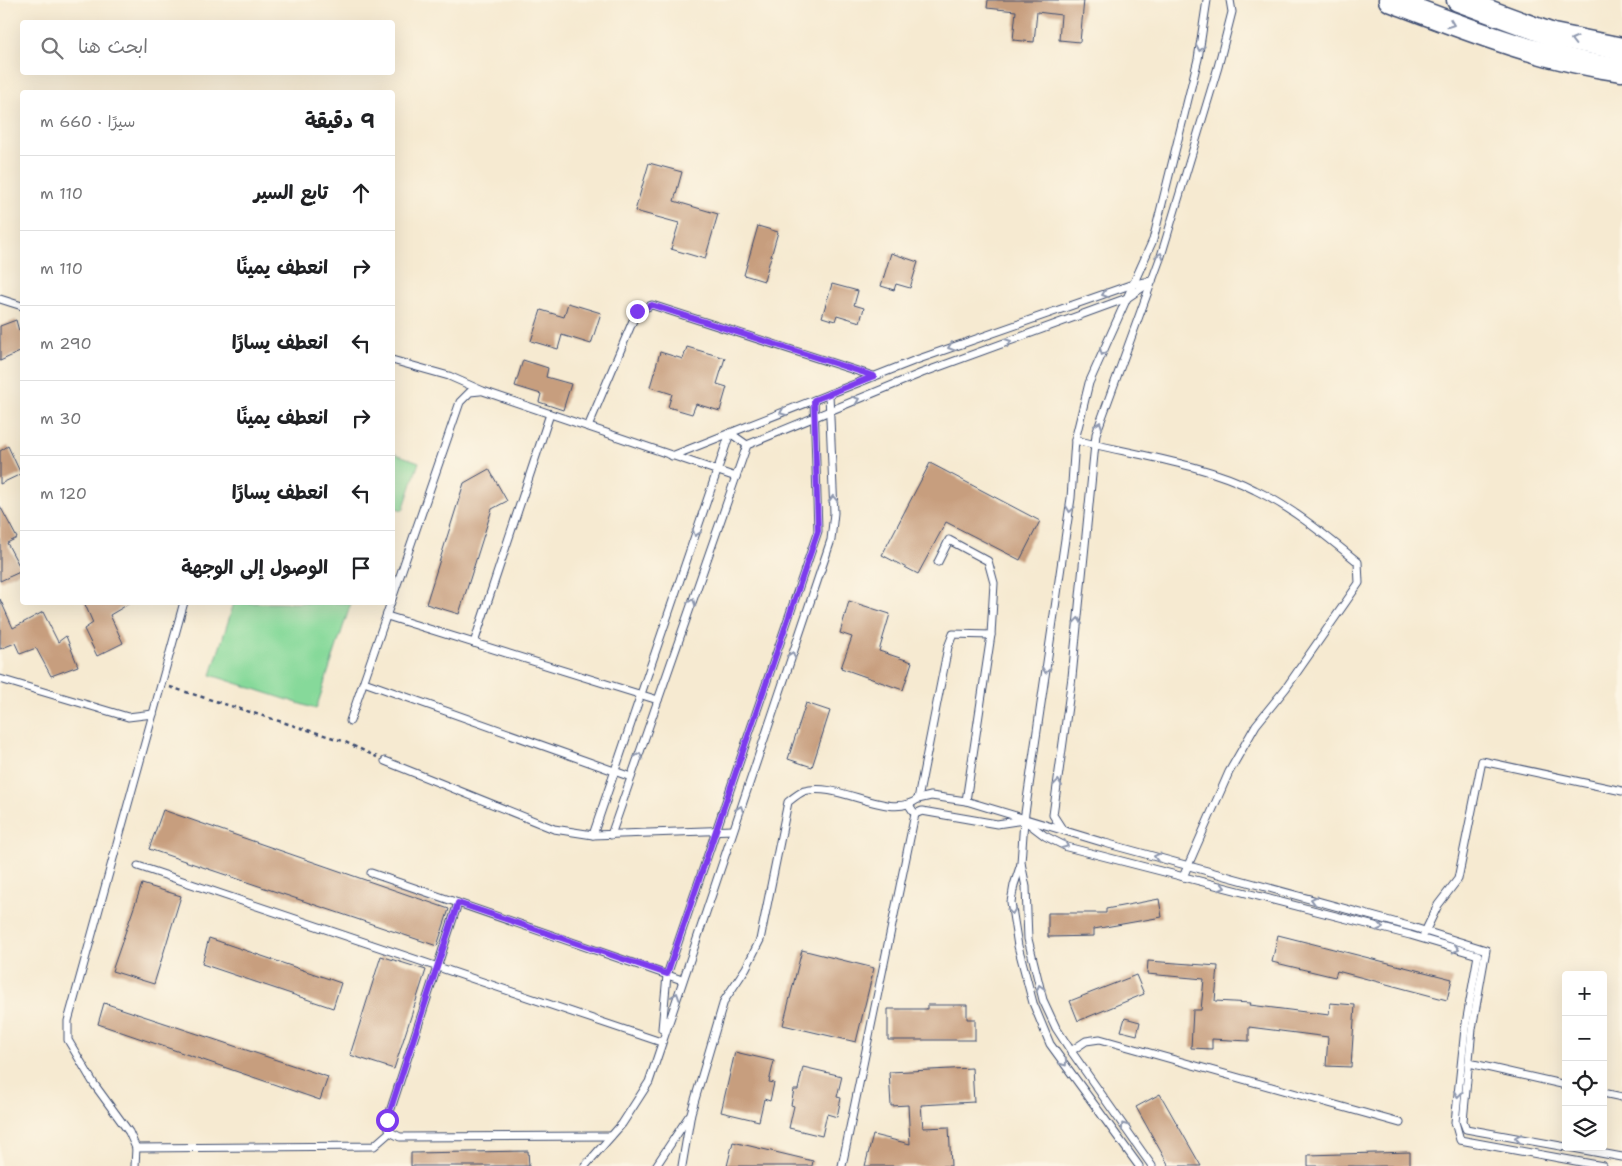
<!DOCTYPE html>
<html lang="ar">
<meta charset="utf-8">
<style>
:root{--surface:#fff;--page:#f2f2f2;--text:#202124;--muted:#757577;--line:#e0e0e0}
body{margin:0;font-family:"Shantell Sans","Playpen Sans Arabic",sans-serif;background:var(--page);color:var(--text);direction:rtl}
.controls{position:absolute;right:15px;bottom:15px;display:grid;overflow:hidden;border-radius:5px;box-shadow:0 5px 20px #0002}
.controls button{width:45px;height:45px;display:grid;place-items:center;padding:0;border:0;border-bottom:1px solid var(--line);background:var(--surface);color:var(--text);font:25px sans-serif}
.stop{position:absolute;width:15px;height:15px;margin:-11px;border:4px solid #7c3aed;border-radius:50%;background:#fff}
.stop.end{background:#7c3aed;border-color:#fff;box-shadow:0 1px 5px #0008}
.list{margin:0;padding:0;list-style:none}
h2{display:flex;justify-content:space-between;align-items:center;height:65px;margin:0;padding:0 20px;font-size:21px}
h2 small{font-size:16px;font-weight:400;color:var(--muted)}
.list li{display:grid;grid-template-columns:32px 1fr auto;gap:15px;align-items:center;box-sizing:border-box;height:75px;padding:0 20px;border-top:1px solid var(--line)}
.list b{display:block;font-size:19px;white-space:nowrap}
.list em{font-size:16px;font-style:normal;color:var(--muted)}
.icon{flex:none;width:28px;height:28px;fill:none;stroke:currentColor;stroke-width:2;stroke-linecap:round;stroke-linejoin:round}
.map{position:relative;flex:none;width:1622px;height:1166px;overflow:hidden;direction:ltr}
.search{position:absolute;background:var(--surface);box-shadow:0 5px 20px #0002;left:20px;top:20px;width:375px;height:55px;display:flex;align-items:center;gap:12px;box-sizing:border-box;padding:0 18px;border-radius:5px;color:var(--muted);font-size:19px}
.panel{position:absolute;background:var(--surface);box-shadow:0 5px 20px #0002;left:20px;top:90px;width:375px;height:515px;border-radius:5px;direction:rtl}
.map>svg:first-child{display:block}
</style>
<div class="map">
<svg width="1622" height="1166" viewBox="0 0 1622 1166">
<rect width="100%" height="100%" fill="#fcf5e5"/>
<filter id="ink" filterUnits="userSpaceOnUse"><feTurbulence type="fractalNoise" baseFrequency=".02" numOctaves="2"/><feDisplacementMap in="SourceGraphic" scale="10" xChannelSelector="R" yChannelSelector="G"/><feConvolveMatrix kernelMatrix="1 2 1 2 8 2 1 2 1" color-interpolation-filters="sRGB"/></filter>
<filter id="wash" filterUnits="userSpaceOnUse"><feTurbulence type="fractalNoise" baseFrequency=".0096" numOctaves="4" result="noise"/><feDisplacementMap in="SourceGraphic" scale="20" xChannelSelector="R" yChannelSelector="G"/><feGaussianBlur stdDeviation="1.12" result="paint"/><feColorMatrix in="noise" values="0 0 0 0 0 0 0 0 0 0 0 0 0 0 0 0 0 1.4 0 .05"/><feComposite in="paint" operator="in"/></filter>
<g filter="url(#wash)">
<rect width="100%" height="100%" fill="#f6ead1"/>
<!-- green -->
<g fill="#86d99a" stroke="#50847c">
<polygon points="393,453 419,462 403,510 393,507"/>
<polygon points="234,603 351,603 316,709 211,675"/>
</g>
<g id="blocks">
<!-- building -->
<g fill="#c79e7e">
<polygon points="988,0 1084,0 1080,42 1059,40 1061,15 1037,12 1034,42 1013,40 1016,11 987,8"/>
<polygon points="649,163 682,172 674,201 718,214 705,259 671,249 679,223 635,211"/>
<polygon points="758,226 778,232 764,281 744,275"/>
<polygon points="891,253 918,262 910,288 896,284 894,290 881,286"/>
<polygon points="832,284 858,291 854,305 864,308 860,322 837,315 835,321 822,317"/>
<polygon points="568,303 601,313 591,344 562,335 558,349 531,341 541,310 564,317"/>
<polygon points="16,320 19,331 22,330 22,351 0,361 0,326"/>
<polygon points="687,347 725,358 717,384 727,387 720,411 696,404 692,414 668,407 672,394 650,387 660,352 683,359"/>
<polygon points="523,360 548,368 546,377 571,384 563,410 539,402 541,394 515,386"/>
<polygon points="8,446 21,474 0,484 0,451"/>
<polygon points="930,463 1040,521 1020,560 946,522 918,574 882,555"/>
<polygon points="489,469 507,501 492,509 459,614 426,604 464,483"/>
<polygon points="0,506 17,538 7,543 22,571 0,581"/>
<polygon points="0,599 13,628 43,612 58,642 66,636 78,666 51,676 36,648 20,654 15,643 0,649"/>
<polygon points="849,601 890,614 879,651 912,662 903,690 841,668 852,637 840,633"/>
<polygon points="84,602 132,602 110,615 123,643 97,656 84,629 93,623"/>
<polygon points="806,703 830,711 812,767 788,759"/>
<polygon points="163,810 449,909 437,946 149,849"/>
<polygon points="142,884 181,896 154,984 112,971"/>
<polygon points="1159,899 1162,917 1094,929 1094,936 1048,937 1048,913 1106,913 1106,909"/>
<polygon points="1278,935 1452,979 1447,1000 1337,971 1335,977 1272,962"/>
<polygon points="209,938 341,983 333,1008 202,964"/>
<polygon points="802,950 874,968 856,1042 783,1025"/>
<polygon points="381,956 426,970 394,1069 350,1055"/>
<polygon points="1148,961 1218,966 1215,1001 1251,1003 1250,1005 1329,1015 1330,1003 1355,1005 1351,1067 1326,1066 1328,1037 1249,1027 1249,1041 1212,1039 1212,1049 1191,1048 1193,1010 1201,1010 1204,979 1147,974"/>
<polygon points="1136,975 1144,994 1078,1021 1070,1001"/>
<polygon points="104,1003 328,1077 320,1100 98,1024"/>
<polygon points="927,1005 967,1005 967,1019 975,1019 975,1040 888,1040 888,1009 927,1009"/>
<polygon points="1125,1018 1140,1022 1137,1035 1121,1031"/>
<polygon points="735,1052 774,1061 769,1082 774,1083 770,1101 764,1099 759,1121 721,1112"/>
<polygon points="803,1067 842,1076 837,1097 841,1098 837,1117 827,1114 822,1136 789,1128 794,1106 791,1105 794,1090 798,1090"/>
<polygon points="972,1068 974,1102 921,1105 923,1128 949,1127 951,1166 865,1166 873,1135 910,1144 908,1105 891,1106 889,1072"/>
<polygon points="1160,1094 1201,1166 1169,1166 1136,1107"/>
<polygon points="733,1142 813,1161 812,1166 727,1166"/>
<polygon points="528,1151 529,1166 411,1166 411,1153"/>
<polygon points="1410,1152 1410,1166 1308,1166 1308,1155"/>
</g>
</g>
</g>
<g filter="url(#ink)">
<use href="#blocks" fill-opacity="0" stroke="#3c4b6f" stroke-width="1"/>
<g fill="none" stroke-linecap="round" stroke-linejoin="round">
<defs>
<g id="service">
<polyline points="0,299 22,306"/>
<polyline points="392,360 449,376 483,391 736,477"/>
<polyline points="588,427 637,311 652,305 873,376"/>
<path d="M1075,440C1131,454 1205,464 1255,490C1293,508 1326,536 1358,562L1359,583L1286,688L1256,725L1229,772L1183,877"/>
<polyline points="672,456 730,433 747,445"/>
<polyline points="938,562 949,540 988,561 994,583 991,635 966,801"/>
<polyline points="392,599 460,402 470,392 480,391"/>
<polyline points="387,616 658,700"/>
<polyline points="474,643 550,414"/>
<polyline points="0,679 128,717 153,714"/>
<polyline points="364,682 631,777"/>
<polyline points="350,721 391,602"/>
<polyline points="385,761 554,829 593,835 733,830"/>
<polyline points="918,799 931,796 966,801 1105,843 1412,927 1486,950 1472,1029 1463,1121 1466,1129 1566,1147"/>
<polyline points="915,814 922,811 997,824 1024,820 1045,836 1067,847 1410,935 1478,955 1465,1029 1455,1122 1460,1140 1603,1166"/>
<polyline points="1062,829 1053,815 1072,677 1096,434 1161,256 1218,67 1232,12 1230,0"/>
<polyline points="593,835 730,433 916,360 1133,284 1152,281"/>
<polyline points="611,835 747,445 922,373 1127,298 1149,283"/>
<polyline points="1021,864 1014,885 1011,902 1018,946 1033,1003 1050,1044 1139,1166"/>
<polyline points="138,866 661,1042"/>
<polyline points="371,873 682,980"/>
<polyline points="458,903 387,1121 390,1132 400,1137 611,1136"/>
<polyline points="1424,934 1438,905 1458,879 1482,761 1622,791"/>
<polyline points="662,1029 667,975 818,531 814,400"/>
<polyline points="1071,1051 1086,1041 1100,1039 1400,1123"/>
<polyline points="1469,1063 1566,1085"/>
<polyline points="1603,1093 1622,1097"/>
<polyline points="1568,1147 1622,1157"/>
<polyline points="136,1148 374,1146 390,1132"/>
<polyline points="135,1166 136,1148 129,1132 94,1084 68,1040 68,1021 184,602"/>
<polyline points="585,1166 622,1124 649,1082 831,540 834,513 829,394"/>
<polyline points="656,1166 689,1116"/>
<path d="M682,1166L691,1113L724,1001L746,968L760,940L788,802C793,798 799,793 804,791C839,781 889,821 918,799L948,647L953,634L991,635"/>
<polyline points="842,1166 915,814 909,805"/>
<polyline points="1152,1166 1071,1051 1056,1028 1043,1000 1028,939 1026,887 1021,863 1024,820 1071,498 1075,440 1089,383 1153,240 1198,59 1207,0"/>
</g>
<g id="trunk">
<path d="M1390,0C1466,29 1541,59 1622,70"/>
<polyline points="1458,0 1553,35 1622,49"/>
</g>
</defs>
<!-- service casing -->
<use href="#service" stroke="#3c4b6f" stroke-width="9"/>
<!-- trunk casing -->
<use href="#trunk" stroke="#3c4b6f" stroke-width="25"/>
<!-- path -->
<polyline stroke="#3c4b6f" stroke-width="2.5" stroke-dasharray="4 4" stroke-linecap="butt" points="170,687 343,741 377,757"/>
<!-- service -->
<use href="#service" stroke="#fff" stroke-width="7"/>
<!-- trunk -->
<use href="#trunk" stroke="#fff" stroke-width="22"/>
</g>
<!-- one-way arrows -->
<defs><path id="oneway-chevron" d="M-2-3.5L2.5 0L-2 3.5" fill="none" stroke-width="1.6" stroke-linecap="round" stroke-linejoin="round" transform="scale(1.25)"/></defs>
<g stroke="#8d97ae">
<use href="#oneway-chevron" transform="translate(1451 24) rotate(21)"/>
<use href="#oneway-chevron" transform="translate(1574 40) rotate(-166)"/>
<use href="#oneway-chevron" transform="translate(1200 48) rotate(100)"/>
<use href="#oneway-chevron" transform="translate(1160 256) rotate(-72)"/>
<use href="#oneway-chevron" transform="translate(1105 294) rotate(161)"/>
<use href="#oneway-chevron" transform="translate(1008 342) rotate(-20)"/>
<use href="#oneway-chevron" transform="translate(951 347) rotate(161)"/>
<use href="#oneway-chevron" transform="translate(1103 352) rotate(114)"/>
<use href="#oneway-chevron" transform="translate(856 400) rotate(-22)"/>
<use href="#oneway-chevron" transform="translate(783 412) rotate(158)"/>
<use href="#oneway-chevron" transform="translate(1099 425) rotate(-70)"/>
<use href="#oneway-chevron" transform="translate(833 499) rotate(-92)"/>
<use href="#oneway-chevron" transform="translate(1070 509) rotate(98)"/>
<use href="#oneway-chevron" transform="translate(696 533) rotate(109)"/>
<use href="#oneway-chevron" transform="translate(692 602) rotate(-71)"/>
<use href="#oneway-chevron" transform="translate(1078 621) rotate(-84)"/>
<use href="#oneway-chevron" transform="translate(792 655) rotate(-71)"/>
<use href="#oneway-chevron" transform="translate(1046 670) rotate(98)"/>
<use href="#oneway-chevron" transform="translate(639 756) rotate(-71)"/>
<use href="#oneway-chevron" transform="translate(1058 783) rotate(-83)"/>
<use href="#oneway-chevron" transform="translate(740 809) rotate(-71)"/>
<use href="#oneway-chevron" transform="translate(1065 845) rotate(22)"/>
<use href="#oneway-chevron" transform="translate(1157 857) rotate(-165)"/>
<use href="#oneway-chevron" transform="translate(1222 887) rotate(14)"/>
<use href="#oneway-chevron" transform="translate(1314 900) rotate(-165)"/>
<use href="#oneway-chevron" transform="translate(1012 911) rotate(82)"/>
<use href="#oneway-chevron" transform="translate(1380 927) rotate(14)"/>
<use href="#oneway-chevron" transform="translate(1456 949) rotate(16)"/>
<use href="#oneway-chevron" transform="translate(1040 988) rotate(-106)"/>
<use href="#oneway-chevron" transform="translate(676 996) rotate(-71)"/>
<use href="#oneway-chevron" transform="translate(1064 1063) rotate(54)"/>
<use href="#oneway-chevron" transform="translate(1458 1094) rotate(96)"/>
<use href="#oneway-chevron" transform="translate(1124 1126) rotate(-125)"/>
<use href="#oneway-chevron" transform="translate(1518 1138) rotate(-170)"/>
</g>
</g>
<g fill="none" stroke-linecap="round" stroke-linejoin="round" filter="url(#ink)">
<!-- route -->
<polyline stroke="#7c3aed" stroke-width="6" points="387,1120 458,903 667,974 818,531 814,400 874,376 652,305 637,311"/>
</g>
</svg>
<div class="controls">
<button>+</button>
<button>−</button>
<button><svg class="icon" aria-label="locate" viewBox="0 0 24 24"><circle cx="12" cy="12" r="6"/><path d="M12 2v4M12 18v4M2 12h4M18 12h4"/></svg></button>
<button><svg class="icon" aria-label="layers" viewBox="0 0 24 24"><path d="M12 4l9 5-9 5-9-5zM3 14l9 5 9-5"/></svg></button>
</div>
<div class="stop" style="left:387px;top:1120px"></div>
<div class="stop end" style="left:637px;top:311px"></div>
<div class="search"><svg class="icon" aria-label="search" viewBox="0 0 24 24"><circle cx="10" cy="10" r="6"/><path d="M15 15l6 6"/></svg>ابحث هنا</div>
<section class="panel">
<h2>9 دقيقة<small>سيرًا · 660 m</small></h2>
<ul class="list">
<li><svg class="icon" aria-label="ahead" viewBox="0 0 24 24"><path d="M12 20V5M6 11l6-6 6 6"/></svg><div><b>تابع السير</b></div><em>110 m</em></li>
<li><svg class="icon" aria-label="right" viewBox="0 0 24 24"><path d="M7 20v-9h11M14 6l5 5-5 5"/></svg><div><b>انعطف يمينًا</b></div><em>110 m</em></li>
<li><svg class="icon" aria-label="left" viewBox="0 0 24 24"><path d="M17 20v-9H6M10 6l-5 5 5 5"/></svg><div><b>انعطف يسارًا</b></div><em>290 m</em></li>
<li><svg class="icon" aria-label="right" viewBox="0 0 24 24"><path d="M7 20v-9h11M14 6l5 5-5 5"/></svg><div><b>انعطف يمينًا</b></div><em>30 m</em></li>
<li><svg class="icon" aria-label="left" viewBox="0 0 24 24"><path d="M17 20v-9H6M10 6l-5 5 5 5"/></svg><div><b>انعطف يسارًا</b></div><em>120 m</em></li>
<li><svg class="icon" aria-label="arrive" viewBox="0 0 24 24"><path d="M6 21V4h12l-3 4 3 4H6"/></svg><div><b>الوصول إلى الوجهة</b></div></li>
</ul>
</section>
</div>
